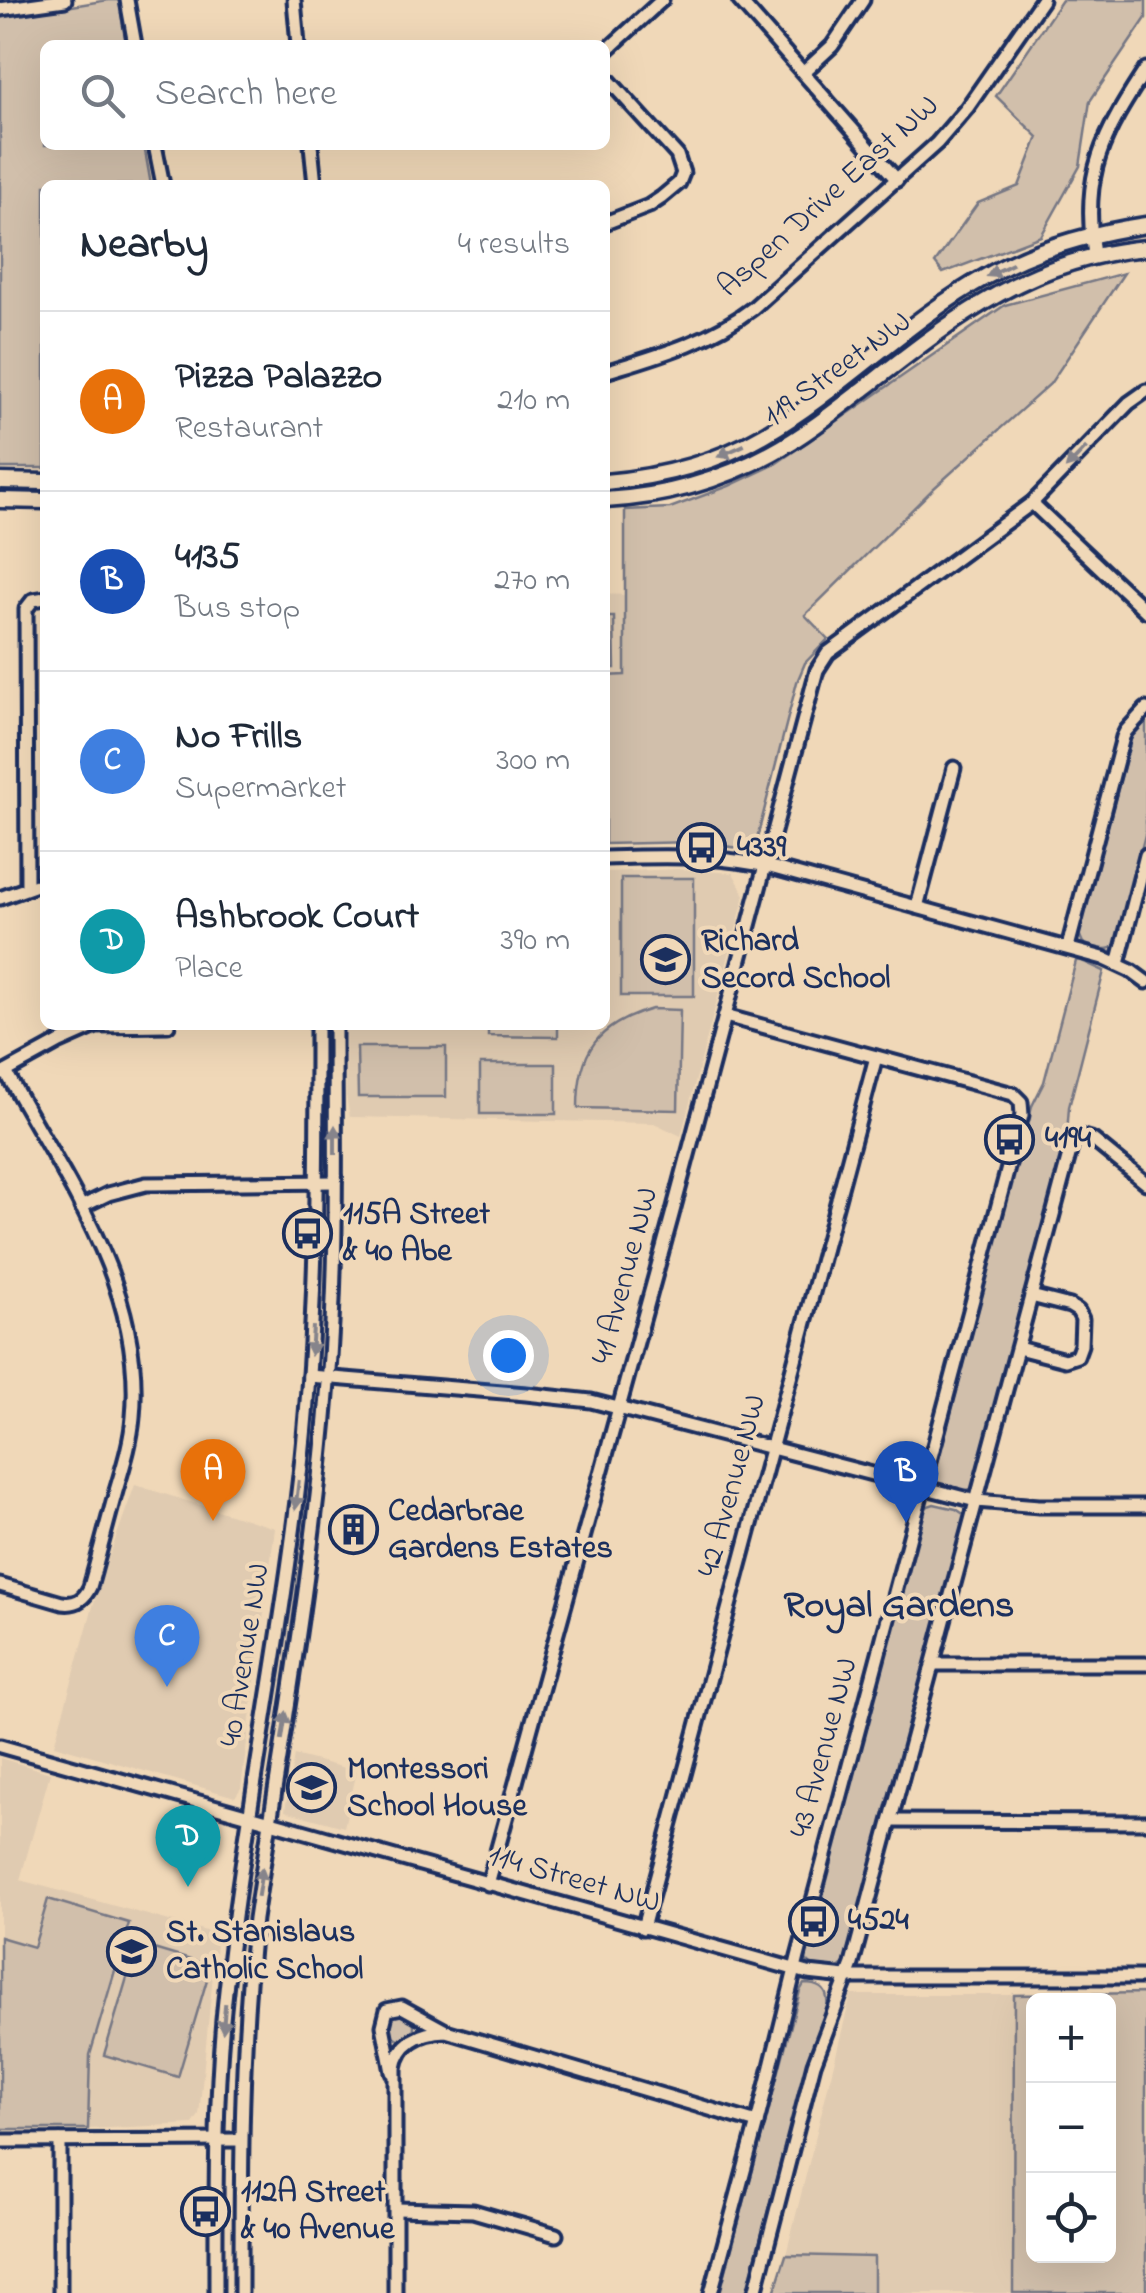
<!DOCTYPE html>
<meta charset="utf-8">
<style>
:root{--surface:#fff;--page:#f6f6f7;--text:#1f2937;--muted:#747a83;--line:#e0e1e3;--accent:#2563eb}
body{margin:0;font-family:"Indie Flower",sans-serif;background:var(--page);color:var(--text)}
.controls{position:absolute;right:30px;bottom:30px;display:grid;overflow:hidden;border-radius:15px;box-shadow:0 10px 40px #0002}
.controls button{width:90px;height:90px;display:grid;place-items:center;padding:0;border:0;border-bottom:2px solid var(--line);background:var(--surface);color:var(--text);font:50px sans-serif}
.you{position:absolute;left:508px;top:1355px;width:35px;height:35px;margin:-25px;border:8px solid #fff;border-radius:50%;background:#1a73e8;box-shadow:0 0 0 15px #1a73e833}
.badge{display:grid;place-items:center;width:65px;height:65px;border-radius:50%;background:var(--accent);color:#fff;font-size:32px;font-weight:700}
.pin{position:absolute;translate:-50% -82px;filter:drop-shadow(0 2px 5px #0008)}
.pin::after{content:'';position:absolute;top:52px;width:35px;height:30px;background:inherit;clip-path:polygon(0 0,100% 0,50% 100%)}
.list{margin:0;padding:0;list-style:none}
h2{display:flex;justify-content:space-between;align-items:center;height:130px;margin:0;padding:0 40px;font-size:42px}
h2 small{font-size:32px;font-weight:400;color:var(--muted)}
.list li{display:grid;grid-template-columns:65px 1fr auto;gap:30px;align-items:center;box-sizing:border-box;height:180px;padding:0 40px;border-top:2px solid var(--line)}
.list b{display:block;font-size:38px;white-space:nowrap}
.list p{margin:0;font-size:32px;white-space:nowrap;color:var(--muted)}
.list em{font-size:32px;font-style:normal;color:var(--muted)}
.icon{flex:none;width:55px;height:55px;fill:none;stroke:currentColor;stroke-width:2;stroke-linecap:round;stroke-linejoin:round}
.map{position:relative;flex:none;width:1146px;height:2293px;overflow:hidden}
.search{position:absolute;background:var(--surface);box-shadow:0 10px 40px #0002;left:40px;top:40px;width:570px;height:110px;display:flex;align-items:center;gap:25px;box-sizing:border-box;padding:0 35px;border-radius:15px;color:var(--muted);font-size:38px}
.panel{position:absolute;background:var(--surface);box-shadow:0 10px 40px #0002;left:40px;top:180px;width:570px;height:850px;border-radius:15px}
.map>svg:first-child{display:block}
</style>
<div class="map">
<svg width="1146" height="2293" viewBox="0 0 1146 2293">
<rect width="100%" height="100%" fill="#f0d8b8"/>
<filter id="ink" filterUnits="userSpaceOnUse"><feTurbulence type="fractalNoise" baseFrequency=".01" numOctaves="2"/><feDisplacementMap in="SourceGraphic" scale="20" xChannelSelector="R" yChannelSelector="G"/><feConvolveMatrix kernelMatrix="1 2 1 2 8 2 1 2 1" color-interpolation-filters="sRGB"/></filter>
<g filter="url(#ink)">
<!-- built -->
<g fill="#e0cbb1">
<polygon points="605,594 625,595 625,676 605,676"/>
<polygon points="677,869 733,873 745,895 681,1136 654,1123 350,1117 346,1096 345,1025 605,1025 605,872"/>
<polygon points="135,1485 275,1528 241,1788 235,1797 54,1745 99,1585"/>
<polygon points="294,1755 357,1771 344,1827 285,1811"/>
<polygon points="0,1758 50,1773 20,1880 217,1934 199,2115 193,2124 88,2129 93,1966 0,1937"/>
<polygon points="851,1995 1014,1995 1014,2078 1034,2182 1015,2183 1013,2293 874,2293 874,2257 857,2255 786,2255"/>
</g>
<!-- green -->
<g fill="#d1bfab" stroke="#767784" stroke-width="2.5" fill-rule="evenodd">
<polygon points="108,0 119,0 126,45 45,45 45,145 144,145 151,185 45,185 45,468 0,468 0,18"/>
<polygon points="1062,0 1146,0 1146,18 1090,101 1080,166 1041,236 943,273 935,263 978,203 1019,186 1038,137 996,96"/>
<polygon points="1124,273 1050,384 933,489 805,615 828,639 805,663 797,682 754,850 695,842 605,844 605,676 625,675 625,510 670,508 729,486 774,465 1005,305"/>
<polygon points="605,617 614,617 615,668 605,668"/>
<path d="M1146,720V831L1116,945C1107,953 1093,947 1083,943L1079,934L1132,736Z"/>
<rect x="621" y="878" width="73" height="118"/>
<path d="M1080,960L1104,971L1069,1107L1067,1134L973,1486L971,1489C960,1493 938,1490 934,1477L1032,1106L1044,1082L1076,961Z"/>
<path d="M652,1009L680,1010L678,1110L578,1108C578,1051 597,1025 652,1009Z"/>
<polygon points="488,1025 558,1025 558,1037 488,1036"/>
<polygon points="357,1047 446,1047 446,1097 358,1097"/>
<rect x="480" y="1064" width="76" height="50"/>
<polygon points="934,1504 956,1509 965,1515 964,1520 846,1962 837,1969 811,1965 806,1960 806,1954 924,1510 928,1506"/>
<polygon points="48,1899 129,1923 90,2055 88,2129 0,2129 0,1937 34,1947"/>
<polygon points="137,1944 211,1966 178,2077 104,2055"/>
<path d="M804,1984C814,1984 826,1986 827,1999C830,2016 812,2048 807,2066C785,2141 767,2217 746,2293H720L800,1991Z"/>
<path d="M1146,1993V2293H1013L1014,1995ZM1034,2000H1108V2256H1034Z"/>
<circle cx="401" cy="2026" r="13"/>
<polygon points="786,2255 874,2257 874,2293 774,2293"/>
</g>
<g fill="none" stroke-linecap="round" stroke-linejoin="round">
<defs>
<g id="minor">
<polyline points="127,0 135,45"/>
<polyline points="294,0 298,45"/>
<polyline points="739,0 897,180"/>
<polyline points="0,9 65,0"/>
<polyline points="605,52 662,0"/>
<polyline points="804,72 832,46 863,0"/>
<polyline points="605,76 677,155 683,173 679,183 661,198 649,206 605,223"/>
<polyline points="155,145 163,185"/>
<polyline points="311,145 315,185"/>
<path d="M1094,255C1082,172 1102,137 1146,69"/>
<path d="M605,372C657,356 709,342 753,308L937,143L967,108L1042,0"/>
<polyline points="1032,503 1146,611"/>
<path d="M605,858C663,856 706,855 763,865L1103,958L1131,971L1146,982"/>
<polyline points="27,887 26,609 33,600 45,598"/>
<polyline points="0,898 45,882"/>
<polyline points="917,907 954,768"/>
<polyline points="1068,947 1123,737 1126,731 1146,709"/>
<polyline points="1118,964 1146,855"/>
<polyline points="0,1075 60,1042 96,1026 168,1025"/>
<polyline points="81,1207 108,1194 146,1184 335,1182"/>
<polyline points="1018,1348 1065,1360 1077,1356 1081,1345 1082,1319 1078,1311 1070,1306 1031,1296"/>
<polyline points="309,1376 526,1394 591,1401 976,1501 1039,1506 1146,1506"/>
<path d="M0,1585L62,1603C76,1605 84,1600 90,1587C99,1555 107,1523 116,1491C123,1467 131,1442 133,1417C145,1288 65,1180 6,1072"/>
<polyline points="933,1664 1146,1664"/>
<polyline points="0,1746 808,1973 846,1977 1146,1977"/>
<polyline points="891,1821 1146,1822"/>
<polyline points="488,1884 672,1215 817,670 828,653 1032,503 1129,403 1146,391"/>
<polyline points="643,1928 876,1057"/>
<polyline points="392,2072 383,2026 387,2010 402,2007 444,2030"/>
<polyline points="0,2141 241,2140"/>
<polyline points="396,2209 473,2211 556,2235"/>
<polyline points="60,2293 60,2141"/>
<path d="M216,2293C216,2202 215,2111 223,2020C241,1831 282,1645 302,1457C317,1313 317,1169 317,1025"/>
<path d="M241,2293C241,2168 241,2044 255,1919C282,1741 314,1563 328,1383C338,1264 335,1144 335,1025"/>
<path d="M395,2293V2068C399,2042 421,2032 446,2031L757,2123"/>
<polyline points="711,2293 759,2115 798,1957 1022,1115 1021,1102 1013,1094 725,1016"/>
<polyline points="755,2293 814,2064 852,1964 1073,1140 1079,1136 1093,1140 1146,1183"/>
</g>
<g id="major">
<polyline points="0,481 45,482"/>
<path d="M605,482C660,477 716,463 764,435C843,389 907,320 987,276C1034,249 1092,233 1146,225"/>
<polyline points="0,500 45,501"/>
<path d="M605,500C664,497 720,481 772,453C805,435 835,411 865,388C954,319 1029,258 1146,248"/>
</g>
</defs>
<!-- minor casing -->
<use href="#minor" stroke="#1b2f5e" stroke-width="19"/>
<!-- major casing -->
<use href="#major" stroke="#1b2f5e" stroke-width="21"/>
<!-- minor -->
<use href="#minor" stroke="#f0d8b8" stroke-width="11"/>
<!-- major -->
<use href="#major" stroke="#f0d8b8" stroke-width="14"/>
</g>
<!-- one-way arrows -->
<defs><path id="oneway-solid" d="M-6-.8H1V-3.2L6.5 0L1 3.2V.8H-6Z" transform="scale(2.5)"/></defs>
<g fill="#86848b">
<use href="#oneway-solid" transform="translate(1000 270) rotate(154)"/>
<use href="#oneway-solid" transform="translate(731 451) rotate(156)"/>
<use href="#oneway-solid" transform="translate(1076 458) rotate(134)"/>
<use href="#oneway-solid" transform="translate(335 1140) rotate(-90)"/>
<use href="#oneway-solid" transform="translate(312 1341) rotate(94)"/>
<use href="#oneway-solid" transform="translate(297 1495) rotate(97)"/>
<use href="#oneway-solid" transform="translate(284 1726) rotate(-81)"/>
<use href="#oneway-solid" transform="translate(260 1882) rotate(-81)"/>
<use href="#oneway-solid" transform="translate(224 2018) rotate(95)"/>
</g>
</g>
<!-- icons -->
<defs>
<symbol id="bus-ring" viewBox="-11 -11 22 22"><circle r="9.5" fill="#f0d8b8" stroke="#1b2f5e" stroke-width="1.5"/><path d="M-5-6H5V4H4V6H2V4H-2V6H-4V4H-5ZM-3.5-4V0h7V-4ZM-3.5 1.2v1.5H-2V1.2ZM2 1.2v1.5H3.5V1.2Z" fill="#1b2f5e"/></symbol>
<symbol id="school-ring" viewBox="-11 -11 22 22"><circle r="9.5" fill="#f0d8b8" stroke="#1b2f5e" stroke-width="1.5"/><path d="M0-5L7-2L0 1L-7-2ZM-4 1L0 2.5L4 1V4Q0 6-4 4Z" fill="#1b2f5e"/></symbol>
<symbol id="building-ring" viewBox="-11 -11 22 22"><circle r="9.5" fill="#f0d8b8" stroke="#1b2f5e" stroke-width="1.5"/><path d="M-4-6H4V6H1V3H-1V6H-4ZM-2.5-4.3h1.7v1.8h-1.7ZM.8-4.3h1.7v1.8H.8ZM-2.5-1h1.7V.8h-1.7ZM.8-1h1.7V.8H.8Z" fill="#1b2f5e"/></symbol>
</defs>
<g fill-rule="evenodd">
<use href="#bus-ring" x="674" y="820" width="55" height="55"/>
<use href="#school-ring" x="638" y="932" width="55" height="55"/>
<use href="#bus-ring" x="982" y="1112" width="55" height="55"/>
<use href="#bus-ring" x="280" y="1206" width="55" height="55"/>
<use href="#building-ring" x="326" y="1502" width="55" height="55"/>
<use href="#school-ring" x="284" y="1760" width="55" height="55"/>
<use href="#bus-ring" x="786" y="1894" width="55" height="55"/>
<use href="#school-ring" x="104" y="1924" width="55" height="55"/>
<use href="#bus-ring" x="178" y="2184" width="55" height="55"/>
</g>
<g text-anchor="middle" dominant-baseline="central" stroke-width="8" stroke-linejoin="round" paint-order="stroke">
<!-- street labels -->
<g font-size="32" fill="#1b2f5e" stroke="#f0d8b8">
<text transform="translate(829 197) rotate(-42)">Aspen Drive East NW</text>
<text transform="translate(838 370) rotate(-36)">119 Street NW</text>
<text transform="translate(626 1276) rotate(-75)">41 Avenue NW</text>
<text transform="translate(733 1486) rotate(-75)">42 Avenue NW</text>
<text transform="translate(246 1655) rotate(-81)">40 Avenue NW</text>
<text transform="translate(825 1748) rotate(-75)">43 Avenue NW</text>
<text transform="translate(574 1880) rotate(16)">114 Street NW</text>
</g>
<!-- poi labels -->
<g font-size="32" font-weight="bold" fill="#1b2f5e" stroke="#f0d8b8" text-anchor="start">
<text x="737" y="848">4339</text>
<text x="701" y="942">Richard<tspan x="701" dy="37">Secord School</tspan></text>
<text x="1045" y="1139">4194</text>
<text x="343" y="1215">115A Street<tspan x="343" dy="37">&amp; 40 Abe</tspan></text>
<text x="388" y="1512">Cedarbrae<tspan x="388" dy="37">Gardens Estates</tspan></text>
<text x="347" y="1770">Montessori<tspan x="347" dy="37">School House</tspan></text>
<text x="848" y="1921">4524</text>
<text x="166" y="1933">St. Stanislaus<tspan x="166" dy="37">Catholic School</tspan></text>
<text x="241" y="2193">112A Street<tspan x="241" dy="37">&amp; 40 Avenue</tspan></text>
</g>
<!-- quarter labels -->
<g font-size="38" font-weight="bold" fill="#1b2f5e" stroke="#f0d8b8">
<text x="899" y="1607">Royal Gardens</text>
</g>
</g>
</svg>
<div class="controls">
<button>+</button>
<button>−</button>
<button><svg class="icon" aria-label="locate" viewBox="0 0 24 24"><circle cx="12" cy="12" r="6"/><path d="M12 2v4M12 18v4M2 12h4M18 12h4"/></svg></button>
</div>
<div class="you"></div>
<div class="pin badge" style="left:213px;top:1521px;background:#e8710a">A</div>
<div class="pin badge" style="left:906px;top:1523px;background:#1a4fb4">B</div>
<div class="pin badge" style="left:167px;top:1687px;background:#3f7fe0">C</div>
<div class="pin badge" style="left:188px;top:1887px;background:#0f9aa8">D</div>
<div class="search"><svg class="icon" aria-label="search" viewBox="0 0 24 24"><circle cx="10" cy="10" r="6"/><path d="M15 15l6 6"/></svg>Search here</div>
<section class="panel">
<h2>Nearby<small>4 results</small></h2>
<ul class="list">
<li><span class="badge" style="background:#e8710a">A</span><div><b>Pizza Palazzo</b><p>Restaurant</p></div><em>210 m</em></li>
<li><span class="badge" style="background:#1a4fb4">B</span><div><b>4135</b><p>Bus stop</p></div><em>270 m</em></li>
<li><span class="badge" style="background:#3f7fe0">C</span><div><b>No Frills</b><p>Supermarket</p></div><em>300 m</em></li>
<li><span class="badge" style="background:#0f9aa8">D</span><div><b>Ashbrook Court</b><p>Place</p></div><em>390 m</em></li>
</ul>
</section>
</div>
